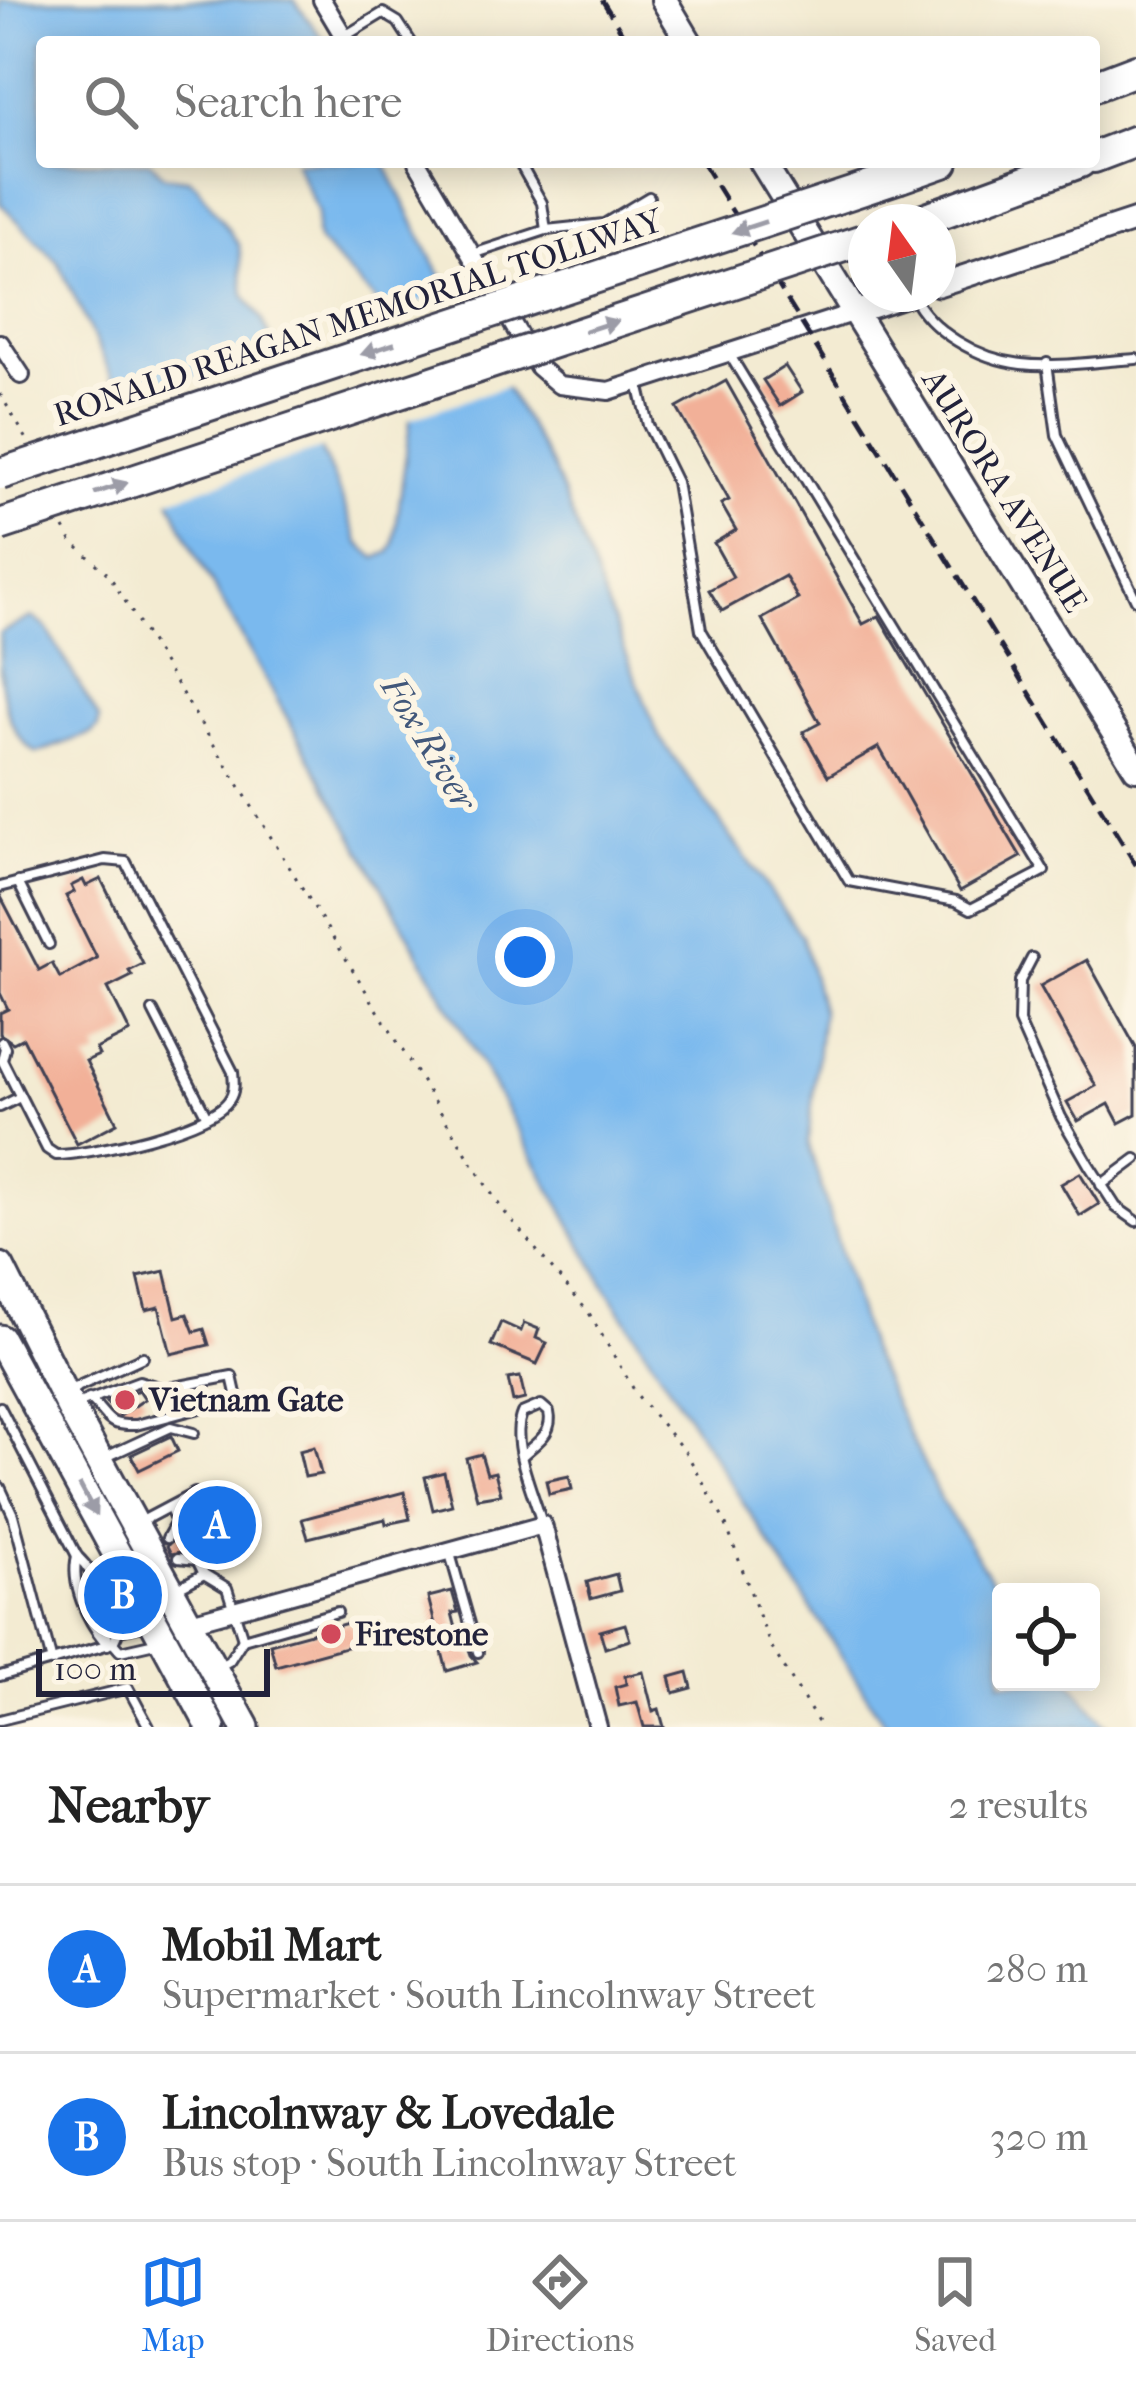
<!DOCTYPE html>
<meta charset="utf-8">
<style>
:root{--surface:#fff;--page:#f6f6f6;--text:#222;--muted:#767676;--line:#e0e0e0;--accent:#1a73e8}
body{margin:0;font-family:"IM FELL French Canon",serif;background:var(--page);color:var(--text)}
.controls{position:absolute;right:36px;bottom:36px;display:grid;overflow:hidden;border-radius:12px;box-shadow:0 6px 30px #0003}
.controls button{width:108px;height:108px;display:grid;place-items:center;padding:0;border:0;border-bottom:3px solid var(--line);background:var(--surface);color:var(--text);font:60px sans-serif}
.compass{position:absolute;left:848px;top:204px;width:108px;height:108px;border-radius:50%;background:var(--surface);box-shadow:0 6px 30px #0003;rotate:346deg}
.scale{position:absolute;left:36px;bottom:30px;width:234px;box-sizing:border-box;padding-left:12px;border:6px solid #22223b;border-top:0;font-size:33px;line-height:42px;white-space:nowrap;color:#22223b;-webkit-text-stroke:9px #fcf5e5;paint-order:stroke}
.you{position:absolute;left:525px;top:957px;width:42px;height:42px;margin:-30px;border:9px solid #fff;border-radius:50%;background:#1a73e8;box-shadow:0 0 0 18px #1a73e833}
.badge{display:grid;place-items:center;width:78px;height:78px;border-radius:50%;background:var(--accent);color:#fff;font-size:39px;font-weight:700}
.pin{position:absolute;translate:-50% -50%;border:6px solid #fff;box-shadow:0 3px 12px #0006}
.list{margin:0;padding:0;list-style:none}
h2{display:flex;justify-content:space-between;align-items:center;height:156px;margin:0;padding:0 48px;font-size:51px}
h2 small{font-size:39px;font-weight:400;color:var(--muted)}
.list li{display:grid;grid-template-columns:78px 1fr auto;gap:36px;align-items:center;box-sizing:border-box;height:168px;padding:0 48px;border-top:3px solid var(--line)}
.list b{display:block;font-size:45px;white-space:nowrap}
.list p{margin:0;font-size:39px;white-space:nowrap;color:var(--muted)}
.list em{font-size:39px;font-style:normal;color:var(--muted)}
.icon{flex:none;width:66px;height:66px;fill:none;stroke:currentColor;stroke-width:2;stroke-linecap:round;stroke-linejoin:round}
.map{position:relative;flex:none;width:1136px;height:1727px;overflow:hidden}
.search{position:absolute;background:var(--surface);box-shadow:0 6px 30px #0003;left:36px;right:36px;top:36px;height:132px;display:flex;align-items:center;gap:30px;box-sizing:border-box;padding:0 42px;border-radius:12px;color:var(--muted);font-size:45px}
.sheet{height:492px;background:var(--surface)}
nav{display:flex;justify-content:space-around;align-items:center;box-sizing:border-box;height:168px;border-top:3px solid var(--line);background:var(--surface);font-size:33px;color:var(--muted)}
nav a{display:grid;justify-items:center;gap:6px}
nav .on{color:var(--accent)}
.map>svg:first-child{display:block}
</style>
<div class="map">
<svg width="1136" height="1727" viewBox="0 0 1136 1727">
<rect width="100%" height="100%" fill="#fcf5e5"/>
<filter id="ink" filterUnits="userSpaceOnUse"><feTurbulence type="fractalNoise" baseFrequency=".00833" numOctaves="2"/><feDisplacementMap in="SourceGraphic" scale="24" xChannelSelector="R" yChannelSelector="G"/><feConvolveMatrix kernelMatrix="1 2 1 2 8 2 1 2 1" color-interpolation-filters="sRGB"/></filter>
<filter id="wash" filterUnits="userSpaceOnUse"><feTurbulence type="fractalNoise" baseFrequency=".004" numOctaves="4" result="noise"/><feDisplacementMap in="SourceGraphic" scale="48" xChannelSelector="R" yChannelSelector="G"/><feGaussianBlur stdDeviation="2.7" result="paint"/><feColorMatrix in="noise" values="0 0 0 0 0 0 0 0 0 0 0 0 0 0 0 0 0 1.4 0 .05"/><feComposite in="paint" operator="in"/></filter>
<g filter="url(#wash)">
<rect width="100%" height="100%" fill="#f3ebd2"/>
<!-- water -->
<g fill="#7ab9ee" stroke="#4e6e94" stroke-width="3">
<polygon points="0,0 294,0 325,42 42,42 42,162 151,162 163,176 188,179 197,185 239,245 244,295 261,318 334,479 359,543 376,558 390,552 394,544 410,423 404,375 389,322 379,304 319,242 316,233 318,212 295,162 384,162 434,263 553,468 659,737 802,936 822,1012 808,1142 869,1349 940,1499 1001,1594 1001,1682 1071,1682 1108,1727 887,1727 609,1293 196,555 58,262 0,203"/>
<path d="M32,617L46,627L99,719L98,727L92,733L37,753C0,729 0,676 0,633Z"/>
</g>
<!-- pier -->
<g fill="#f3ebd2">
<polygon points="456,289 511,385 404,421 398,376 378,315"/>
<polygon points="281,348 326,447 163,502 115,403"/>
</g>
<g id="blocks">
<!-- building -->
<g fill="#f2b098">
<polygon points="785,366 802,392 780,406 763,380"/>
<polygon points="726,381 863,624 879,616 1021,857 960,891 879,747 828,776 803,732 820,723 762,619 798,599 785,576 722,611 709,590 733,577 714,543 736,530 721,504 729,500 677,408"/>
<polygon points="101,879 143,964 129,971 132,976 108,988 130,1032 96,1049 99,1055 86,1061 117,1123 77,1144 23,1038 13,1043 0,1034 0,1013 8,1009 0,993 0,895 39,970 52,963 60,978 97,958 66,896 74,892 71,886 83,880 86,886"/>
<polygon points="1087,960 1136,1048 1136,1114 1119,1123 1109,1104 1078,1121 1067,1102 1096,1086 1040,986"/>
<polygon points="1080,1173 1099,1204 1080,1216 1061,1184"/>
<polygon points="165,1271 176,1317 187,1314 194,1332 204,1329 209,1345 171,1354 159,1307 146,1310 138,1277"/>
<polygon points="501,1322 521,1331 524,1323 539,1329 536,1338 547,1343 537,1364 491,1345"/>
<polygon points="520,1377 525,1399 513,1402 508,1379"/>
<polygon points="139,1390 145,1399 120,1416 106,1402"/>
<polygon points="171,1436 178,1451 139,1470 131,1455"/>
<polygon points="314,1447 321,1474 305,1477 299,1451"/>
<polygon points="481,1454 487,1474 495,1472 501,1494 477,1498 466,1458"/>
<polygon points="444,1472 452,1505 433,1510 425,1477"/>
<polygon points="569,1476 572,1489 549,1494 546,1481"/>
<polygon points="404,1492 410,1519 386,1524 385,1519 308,1538 302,1519"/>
<polygon points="221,1507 239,1542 221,1552 214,1538 203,1536 197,1538 192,1550 171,1554 167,1546 181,1531 197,1531 200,1518"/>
<polygon points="616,1574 620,1591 591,1599 587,1582"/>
<polygon points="452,1591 458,1612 452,1613 459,1640 465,1638 471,1655 477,1662 447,1671 428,1597"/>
<polygon points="351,1622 357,1644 276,1666 270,1644"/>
<polygon points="625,1624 630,1640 605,1648 600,1631"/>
<polygon points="643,1672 653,1711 659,1709 664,1727 644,1727 637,1702 619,1706 615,1687 626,1684 625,1676"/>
<polygon points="688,1672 692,1688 674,1693 670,1677"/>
</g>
</g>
</g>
<g filter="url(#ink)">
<use href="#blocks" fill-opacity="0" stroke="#414052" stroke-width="3"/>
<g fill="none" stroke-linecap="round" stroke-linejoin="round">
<defs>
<g id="service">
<polyline points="345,36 383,13 398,22 411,42"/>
<polyline points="519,162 542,203 546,230"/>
<polyline points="473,254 546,230 604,224 649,197"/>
<path d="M912,294C930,332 979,359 1021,364C1057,368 1099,361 1136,359"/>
<polyline points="1047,363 1057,435 1136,600"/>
<polyline points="638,383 648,425 676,482 701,630 849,881 956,901 971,909 1044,871 728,352"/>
<polyline points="18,882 49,944"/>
<path d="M0,887L105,860L126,862L233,1072C234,1082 235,1092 229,1100C211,1128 90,1155 56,1155L47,1149L2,1060L5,1048L2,1042"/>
<polyline points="1032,958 1020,981 1019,1022 1061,1117 1089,1165 1116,1207 1136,1221"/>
<polyline points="153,1011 206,1115"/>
<polyline points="0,1107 20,1097"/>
<polyline points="1101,1185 1136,1159"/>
<polyline points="70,1390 143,1357"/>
<path d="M77,1404L139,1381L164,1389L232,1376L237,1398L136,1425C104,1426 110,1417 89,1398"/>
<path d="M0,1407L77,1556C101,1578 108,1614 107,1645"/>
<path d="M523,1455C537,1442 554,1433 549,1412L541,1405L522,1413C509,1444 534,1493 542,1524"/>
<polyline points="106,1457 171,1427 194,1433"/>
<polyline points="0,1487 13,1515 52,1662"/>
<polyline points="169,1507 176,1522 193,1524"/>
<polyline points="142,1521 195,1493"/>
<polyline points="167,1538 176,1522"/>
<polyline points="203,1544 197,1560 204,1574 227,1588 243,1639 337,1612"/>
<polyline points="449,1550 478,1652"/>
<path d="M77,1556C70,1584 87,1620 105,1642"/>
<polyline points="178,1558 197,1560"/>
<polyline points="174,1590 204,1574"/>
<polyline points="113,1643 120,1651 155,1643"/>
<polyline points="216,1668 229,1661 243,1639"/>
<polyline points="0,1676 113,1643 119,1630 147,1624"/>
<polyline points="0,1720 128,1688 149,1727"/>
</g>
<g id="minor">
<polyline points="322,0 347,42"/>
<polyline points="417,162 538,367 559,385 609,391 855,312"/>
<polyline points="0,343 21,375"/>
<polyline points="183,1624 543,1525 598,1727"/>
</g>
<g id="tertiary">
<polyline points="938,285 1136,220"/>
<polyline points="855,312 910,294"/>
</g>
<g id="secondary">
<polyline points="664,0 689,42"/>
<polyline points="762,162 1136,768"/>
</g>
<g id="primary">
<polyline points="0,1267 70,1407 245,1727"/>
<polyline points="0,1339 211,1727"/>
</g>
<g id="motorway">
<polyline points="1094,86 1136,70"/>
<polyline points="1094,157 1136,141"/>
<polyline points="900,177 943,162"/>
<polyline points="916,222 1080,162"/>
</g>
</defs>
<!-- service casing -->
<use href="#service" stroke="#414052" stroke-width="14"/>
<!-- minor casing -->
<use href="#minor" stroke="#414052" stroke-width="22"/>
<!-- tertiary casing -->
<use href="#tertiary" stroke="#414052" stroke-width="27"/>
<!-- secondary casing -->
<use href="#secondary" stroke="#414052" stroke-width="30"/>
<!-- primary casing -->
<use href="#primary" stroke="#414052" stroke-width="33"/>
<!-- motorway casing -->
<use href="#motorway" stroke="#414052" stroke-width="36"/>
<!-- path -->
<g stroke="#414052" stroke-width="3" stroke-dasharray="3 9" stroke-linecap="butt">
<polyline points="0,394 28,441"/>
<polyline points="64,528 71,541 109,575 482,1179 502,1209 589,1313 637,1395 687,1454 725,1522 770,1645 821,1727"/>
</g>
<!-- service -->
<use href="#service" stroke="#fff" stroke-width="8"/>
<!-- minor -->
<use href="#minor" stroke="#fff" stroke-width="16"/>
<!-- tertiary -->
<use href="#tertiary" stroke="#fff" stroke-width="21"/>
<!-- secondary -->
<use href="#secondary" stroke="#fff" stroke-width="24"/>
<!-- primary -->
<use href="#primary" stroke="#fff" stroke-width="27"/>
<!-- motorway -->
<use href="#motorway" stroke="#fff" stroke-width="30"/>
<!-- rail -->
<g stroke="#22223b" stroke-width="4.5" stroke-dasharray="18 9" stroke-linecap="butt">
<polyline points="602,0 628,42"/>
<polyline points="702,162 1136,865"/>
</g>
<defs>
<g id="motorway-bridge">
<polyline points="0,474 900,177"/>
<polyline points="0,525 866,239"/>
</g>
</defs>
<!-- motorway-bridge casing -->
<use href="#motorway-bridge" stroke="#414052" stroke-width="36" stroke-linecap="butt"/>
<!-- motorway-bridge -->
<use href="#motorway-bridge" stroke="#fff" stroke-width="30"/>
</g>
<!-- one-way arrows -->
<defs><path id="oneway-solid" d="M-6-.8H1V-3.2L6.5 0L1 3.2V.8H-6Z" transform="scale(3)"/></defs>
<g fill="#9c9ca7">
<use href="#oneway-solid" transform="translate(749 227) rotate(162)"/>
<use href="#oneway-solid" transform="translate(601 326) rotate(-18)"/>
<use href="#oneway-solid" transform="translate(378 349) rotate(162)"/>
<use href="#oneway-solid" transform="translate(111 488) rotate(-18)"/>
<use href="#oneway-solid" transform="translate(88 1500) rotate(62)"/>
</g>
</g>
<!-- markers -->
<g fill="#d1495b" stroke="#fcf5e5" stroke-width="4.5">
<circle cx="125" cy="1400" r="12"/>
<circle cx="331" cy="1634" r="12"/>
</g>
<g text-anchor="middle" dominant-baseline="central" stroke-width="12" stroke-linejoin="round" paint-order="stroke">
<!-- street labels -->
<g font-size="33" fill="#22223b" stroke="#fcf5e5">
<text transform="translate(358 318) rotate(-18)">RONALD REAGAN MEMORIAL TOLLWAY</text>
<text transform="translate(1004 491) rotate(58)">AURORA AVENUE</text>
</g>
<!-- poi labels -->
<g font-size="33" font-weight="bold" fill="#22223b" stroke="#fcf5e5" text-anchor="start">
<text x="149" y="1400">Vietnam Gate</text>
<text x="355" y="1634">Firestone</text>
</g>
<!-- water labels -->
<g font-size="36" font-style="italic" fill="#41577a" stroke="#fcf5e5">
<text transform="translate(429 743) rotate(59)">Fox River</text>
</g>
</g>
</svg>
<div class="controls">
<button><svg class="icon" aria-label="locate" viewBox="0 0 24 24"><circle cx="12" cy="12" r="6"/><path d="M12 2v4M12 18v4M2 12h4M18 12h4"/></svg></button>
</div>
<svg class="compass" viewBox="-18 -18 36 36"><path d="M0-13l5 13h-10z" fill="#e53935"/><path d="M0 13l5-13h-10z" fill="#767676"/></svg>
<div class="scale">100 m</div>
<div class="you"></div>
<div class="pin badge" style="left:217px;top:1525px">A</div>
<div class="pin badge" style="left:123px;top:1595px">B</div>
<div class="search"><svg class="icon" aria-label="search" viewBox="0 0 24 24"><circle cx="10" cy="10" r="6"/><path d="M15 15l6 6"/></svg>Search here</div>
</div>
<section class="sheet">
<h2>Nearby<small>2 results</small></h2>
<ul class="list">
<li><span class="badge">A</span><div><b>Mobil Mart</b><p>Supermarket · South Lincolnway Street</p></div><em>280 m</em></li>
<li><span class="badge">B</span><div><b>Lincolnway &amp; Lovedale</b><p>Bus stop · South Lincolnway Street</p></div><em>320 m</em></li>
</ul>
</section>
<nav>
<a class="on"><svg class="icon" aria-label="map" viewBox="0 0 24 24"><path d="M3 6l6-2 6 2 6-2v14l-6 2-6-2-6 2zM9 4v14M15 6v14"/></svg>Map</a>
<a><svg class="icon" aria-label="directions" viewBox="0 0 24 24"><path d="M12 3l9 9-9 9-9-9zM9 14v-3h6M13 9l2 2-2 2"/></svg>Directions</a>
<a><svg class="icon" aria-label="saved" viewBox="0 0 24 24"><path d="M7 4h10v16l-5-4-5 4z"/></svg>Saved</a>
</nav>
